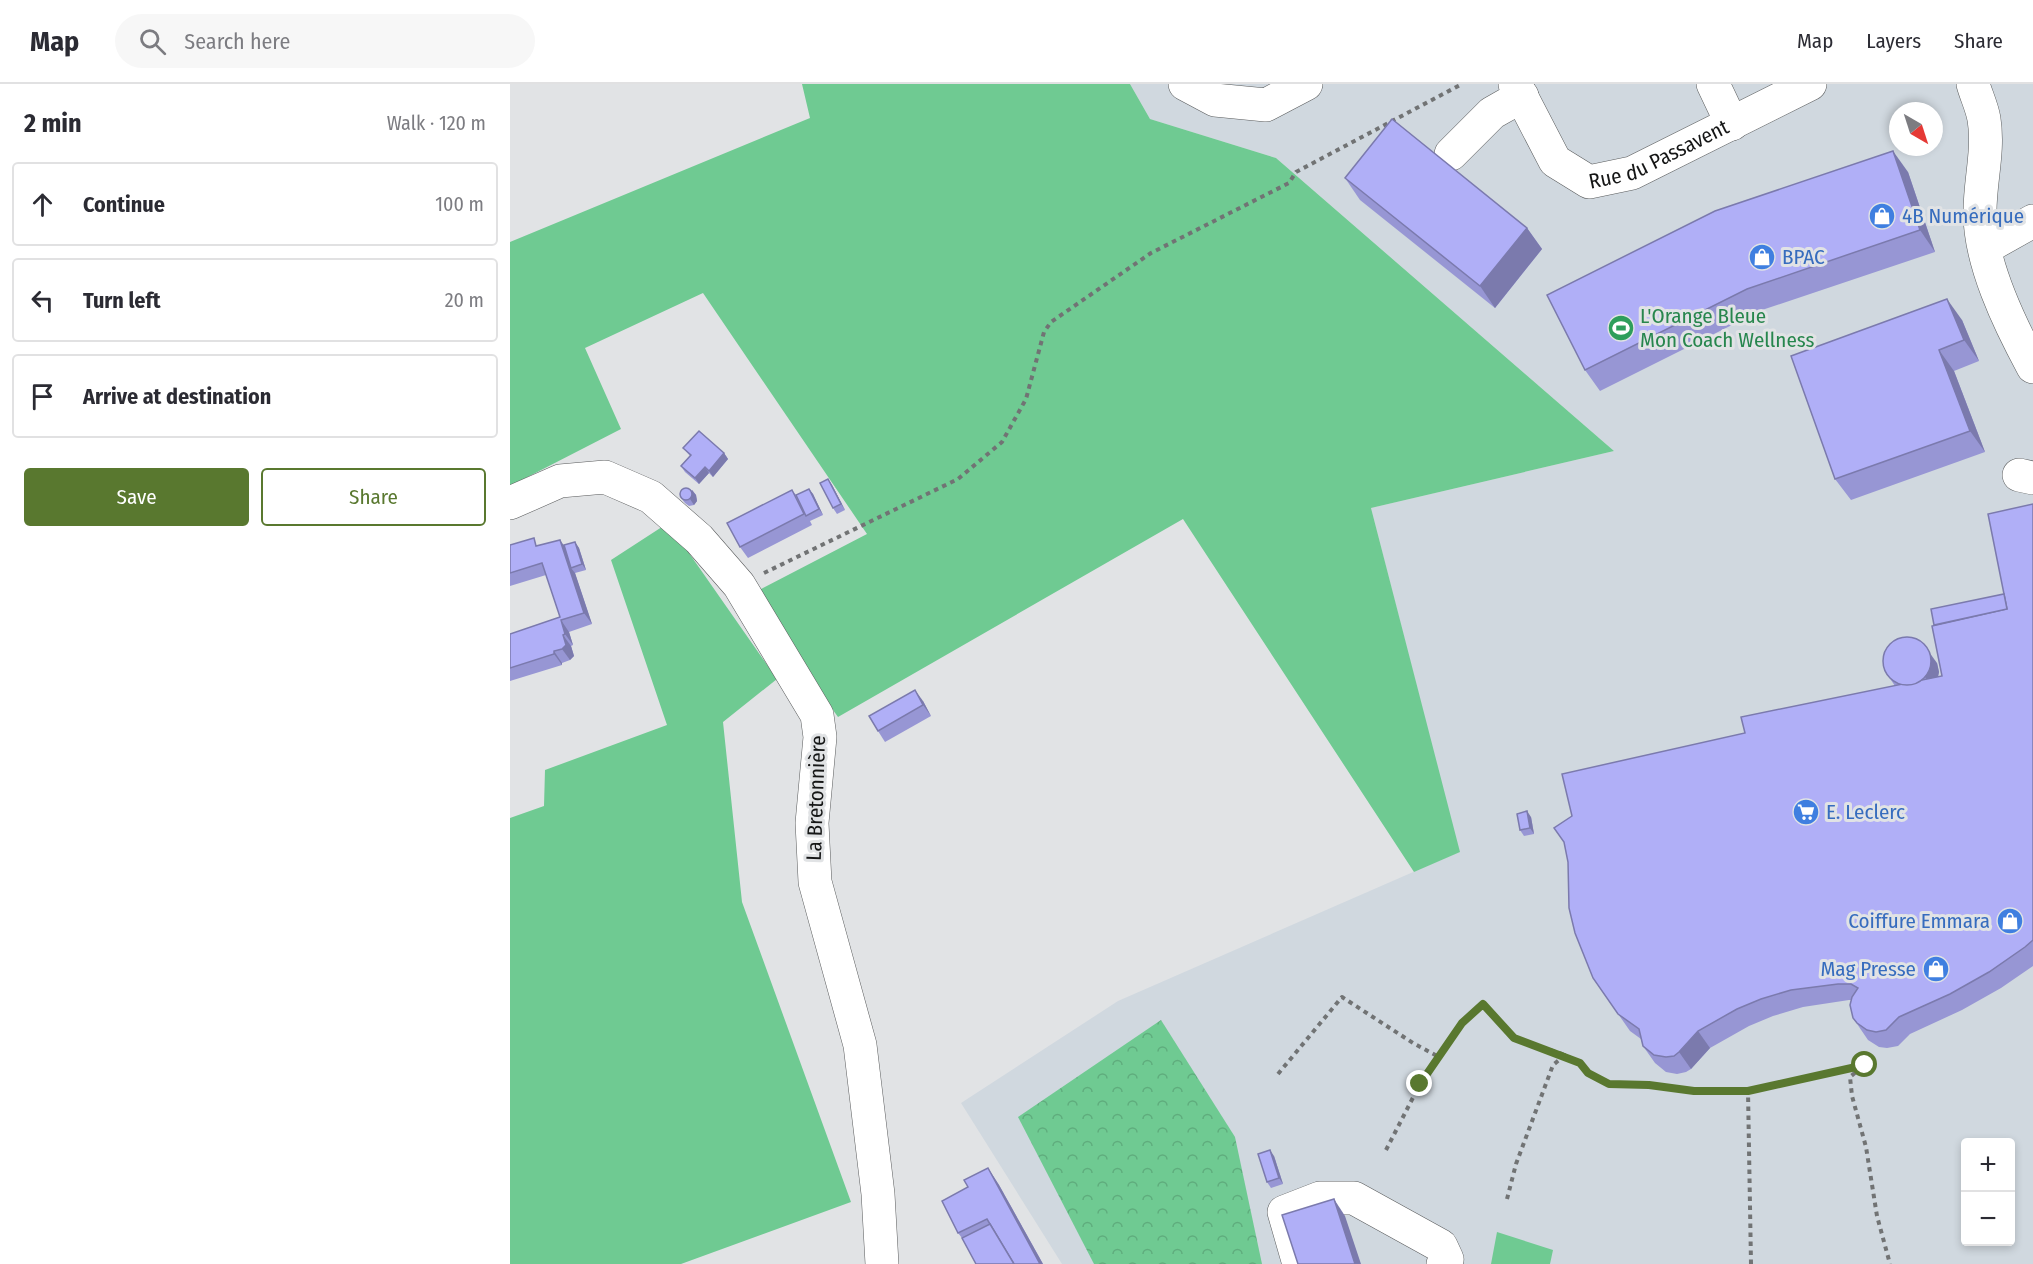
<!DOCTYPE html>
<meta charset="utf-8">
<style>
:root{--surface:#fff;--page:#f7f7f7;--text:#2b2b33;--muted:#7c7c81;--line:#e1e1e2;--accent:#59782f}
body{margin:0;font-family:"Fira Sans Condensed",sans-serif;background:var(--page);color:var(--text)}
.controls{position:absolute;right:18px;bottom:18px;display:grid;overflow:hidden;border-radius:6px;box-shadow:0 3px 9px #0003}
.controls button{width:54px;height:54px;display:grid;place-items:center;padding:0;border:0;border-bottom:2px solid var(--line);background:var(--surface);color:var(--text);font:30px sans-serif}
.compass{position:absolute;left:1379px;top:18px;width:54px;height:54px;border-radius:50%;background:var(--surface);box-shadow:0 3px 9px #0003;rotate:141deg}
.stop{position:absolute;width:18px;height:18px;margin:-14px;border:4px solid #59782f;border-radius:50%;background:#fff}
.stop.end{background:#59782f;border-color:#fff;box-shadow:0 2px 6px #0008}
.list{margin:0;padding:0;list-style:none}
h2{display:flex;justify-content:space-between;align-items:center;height:78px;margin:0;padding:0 24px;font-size:26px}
h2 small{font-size:20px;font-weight:400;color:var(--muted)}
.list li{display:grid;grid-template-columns:39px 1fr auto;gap:18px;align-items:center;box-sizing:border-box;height:84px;margin:0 12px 12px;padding:0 12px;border:2px solid var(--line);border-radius:6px}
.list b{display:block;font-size:22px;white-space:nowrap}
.list em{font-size:20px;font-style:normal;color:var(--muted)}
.actions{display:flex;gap:12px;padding:18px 24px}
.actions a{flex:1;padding:14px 0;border:2px solid var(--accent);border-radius:6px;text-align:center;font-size:21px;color:var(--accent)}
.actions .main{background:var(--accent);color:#fff}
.icon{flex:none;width:33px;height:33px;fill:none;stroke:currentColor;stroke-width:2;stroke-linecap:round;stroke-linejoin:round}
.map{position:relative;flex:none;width:1523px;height:1180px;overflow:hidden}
header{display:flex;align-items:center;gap:36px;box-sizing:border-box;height:84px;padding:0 30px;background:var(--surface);border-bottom:2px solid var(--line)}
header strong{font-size:28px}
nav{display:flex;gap:33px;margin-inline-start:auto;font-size:21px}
.search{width:420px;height:54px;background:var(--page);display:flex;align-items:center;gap:15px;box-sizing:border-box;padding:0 21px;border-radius:33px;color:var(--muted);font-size:22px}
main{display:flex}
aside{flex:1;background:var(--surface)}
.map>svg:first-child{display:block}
</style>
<header>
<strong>Map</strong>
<div class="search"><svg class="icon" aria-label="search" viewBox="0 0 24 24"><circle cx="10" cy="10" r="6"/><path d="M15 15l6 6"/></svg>Search here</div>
<nav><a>Map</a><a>Layers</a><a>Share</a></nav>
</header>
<main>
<aside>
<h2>2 min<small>Walk · 120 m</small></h2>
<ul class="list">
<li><svg class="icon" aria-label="ahead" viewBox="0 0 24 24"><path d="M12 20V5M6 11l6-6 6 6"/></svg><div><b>Continue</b></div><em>100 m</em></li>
<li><svg class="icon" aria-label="left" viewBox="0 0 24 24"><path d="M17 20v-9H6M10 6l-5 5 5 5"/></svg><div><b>Turn left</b></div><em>20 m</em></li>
<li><svg class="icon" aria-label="arrive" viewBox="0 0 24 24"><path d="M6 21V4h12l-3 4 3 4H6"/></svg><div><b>Arrive at destination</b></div></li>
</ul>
<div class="actions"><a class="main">Save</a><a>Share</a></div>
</aside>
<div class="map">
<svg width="1523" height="1180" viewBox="0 0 1523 1180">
<defs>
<pattern id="park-crowns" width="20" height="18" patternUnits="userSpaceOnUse" patternTransform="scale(1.5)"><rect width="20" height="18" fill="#6fca92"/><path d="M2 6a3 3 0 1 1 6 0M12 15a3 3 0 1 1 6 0" fill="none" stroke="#5fad7d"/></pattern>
</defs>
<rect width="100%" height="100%" fill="#e1e3e5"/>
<!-- built -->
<path fill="#d0d8df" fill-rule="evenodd" d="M620,0H1523V1180H552L451,1019L608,917L949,768L861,424L1104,367L766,74L640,35ZM1388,27H1424V63H1388ZM1456,1058H1500V1158H1456Z"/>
<!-- grass -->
<g fill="#6fca92">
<polygon points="292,0 620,0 640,35 766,74 1104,367 861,424 950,768 904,788 673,435 328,633 243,514 251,505 357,450 193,209 75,264 111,345 0,402 0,158 300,34"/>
<polygon points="158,439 267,595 213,638 232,818 341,1118 171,1180 0,1180 0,734 34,722 35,686 157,641 101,476"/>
<polygon points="987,1148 1043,1166 1040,1180 981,1180"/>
</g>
<!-- park -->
<polygon fill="url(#park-crowns)" points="651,936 725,1053 752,1180 584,1180 508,1033"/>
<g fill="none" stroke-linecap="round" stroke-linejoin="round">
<defs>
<g id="minor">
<polyline points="675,0 705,16 756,21 796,0"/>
<path id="s1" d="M1005,0L1045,77L1079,98L1122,89L1300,0"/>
<polyline points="1203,0 1222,40"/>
<path d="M1463,0C1466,11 1472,23 1474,35C1479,66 1470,97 1470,127C1469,177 1499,239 1523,283"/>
<polyline points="941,70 982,29 1012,12"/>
<polyline points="1475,164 1523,137"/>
<polyline points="1509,391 1523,394"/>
<polyline points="0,419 50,397 95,393 141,413 189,455 229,501 307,631 310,653 302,739 305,798 350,961 368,1110 372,1180"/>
<polyline points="789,1180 774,1128 810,1114 844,1114 931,1162 937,1175 933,1180"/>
</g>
</defs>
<!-- minor casing -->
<use href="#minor" stroke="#595b5c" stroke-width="34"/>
<!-- path -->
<g stroke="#717374" stroke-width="4" stroke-dasharray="4.5 4.5" stroke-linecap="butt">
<polyline points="254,489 448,395 492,358 516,315 534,248 541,238 641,169 779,99 786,88 952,0"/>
<polyline points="1352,983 1340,993 1342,1012 1356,1063 1367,1132 1380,1180"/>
<polyline points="768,990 832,913 903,959 929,973"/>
<polyline points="876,1066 910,1000 952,939 973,920 1004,954 1055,971"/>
<polyline points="997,1115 1006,1080 1043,981 1055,971 1070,979 1078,989 1099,1000 1139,1001 1183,1007 1238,1007"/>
<polyline points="1241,1180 1238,1007 1355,981"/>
</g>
<!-- minor -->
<use href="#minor" stroke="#fff" stroke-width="33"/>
</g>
<!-- wall -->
<g fill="#9796d4">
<polygon points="1398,88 1425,168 1252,226 1090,307 1075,286"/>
<polygon points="835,94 1017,144 1032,165 985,224 850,116"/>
<polygon points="1452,236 1469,277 1444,287 1475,368 1341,416 1325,395"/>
<polygon points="173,364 214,369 218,375 203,393 199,389 189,400 175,388 171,382 180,372"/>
<polygon points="318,395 322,401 335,426 327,430 323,424"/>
<polygon points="299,405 303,410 313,431 300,437 302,441 238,474 230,463 282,406 286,411"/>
<polygon points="182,406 186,411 187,417 184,421 179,422 175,419 171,414"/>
<polygon points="1523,420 1523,882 1491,904 1452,926 1400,950 1388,962 1377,964 1369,963 1358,956 1343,934 1341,916 1339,916 1293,923 1263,932 1239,942 1200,964 1181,985 1176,988 1167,990 1156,988 1145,979 1133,962 1131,955 1120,947 1083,894 1235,649 1385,602 1375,587 1427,579 1429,588 1428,593 1432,592 1494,510"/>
<polygon points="65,458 69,464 76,486 65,489 82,540 59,548 63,561 61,562 64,572 60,576 52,579 52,581 0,597 0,550 50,533 36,491 0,502 0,461 54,461"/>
<polygon points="413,617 421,632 375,658 368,647"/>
<polygon points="1021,733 1024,750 1014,752 1010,746"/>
<polygon points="764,1072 773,1100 761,1104 757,1098"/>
<polygon points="478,1084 489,1101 533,1180 452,1154 448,1149 458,1103"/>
</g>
<!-- shaded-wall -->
<g fill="#7b7aad">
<polygon points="1383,67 1398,88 1425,168 1410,146"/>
<polygon points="1017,144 1032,165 985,224 970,202"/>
<polygon points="1437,215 1452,236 1469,277 1454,256"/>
<polygon points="1429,266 1444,287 1475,368 1460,347"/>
<polygon points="214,369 218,375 203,393 199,387"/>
<polygon points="195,383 199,389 189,400 185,394"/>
<polygon points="318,395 322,401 335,426 331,420"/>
<polygon points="299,405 303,410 313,431 309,425"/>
<polygon points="182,406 186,411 187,417 184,421 180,415"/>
<polygon points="50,456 58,467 61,484 65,489 82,540 74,529"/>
<polygon points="65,458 69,464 76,486 72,480"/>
<polygon points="51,536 59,548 63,561 55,550"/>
<polygon points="53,551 61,562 64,572 60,576 52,565"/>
<polygon points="44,567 52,579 52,581 44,570"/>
<polygon points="1419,568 1427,579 1429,588 1427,597 1423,605 1415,593"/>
<polygon points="405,606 413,617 421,632 413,621"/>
<polygon points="1017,727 1021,733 1024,750 1020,744"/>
<polygon points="1188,947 1200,964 1181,985 1169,968"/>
<polygon points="760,1066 764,1072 773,1100 769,1094"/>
<polygon points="478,1084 489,1101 533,1180 530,1180"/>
<polygon points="824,1115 835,1132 851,1180 845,1180"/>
</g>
<!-- building -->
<g fill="#b0aff7" stroke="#7b7aad" stroke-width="1.5">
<polygon points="882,35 1017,144 970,202 835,94"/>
<polygon points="1383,67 1410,146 1237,205 1075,286 1037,211 1205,127"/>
<polygon points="1437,215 1454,256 1429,266 1460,347 1325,395 1281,272"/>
<polygon points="189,347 214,369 199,387 195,383 185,394 171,382 181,371 173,364"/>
<polygon points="318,395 331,420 323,424 310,399"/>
<circle cx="176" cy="410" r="6"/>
<polygon points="299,405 309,425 296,432 286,411"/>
<polygon points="282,406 294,430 230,463 217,439"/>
<polygon points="1523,420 1523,856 1515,863 1479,888 1440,910 1389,933 1376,946 1366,948 1357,946 1347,939 1343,934 1340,921 1342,913 1348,904 1341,900 1328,900 1281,906 1251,915 1227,925 1188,947 1169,968 1164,972 1156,973 1144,971 1133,962 1129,945 1108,930 1083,894 1065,849 1059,824 1058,778 1054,758 1044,744 1062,732 1052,690 1235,649 1231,633 1432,592 1422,542 1497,525 1478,430"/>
<polygon points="24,454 26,462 50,456 74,529 51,536 55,550 53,551 56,561 52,565 44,567 44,570 0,584 0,550 50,533 32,479 0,489 0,461"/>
<polygon points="65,458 72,480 61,484 54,461"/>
<polygon points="1494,510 1497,525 1424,541 1421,525"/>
<circle cx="1397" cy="577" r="24"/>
<polygon points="405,606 413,621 368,647 359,632"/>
<polygon points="1017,727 1020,744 1010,746 1007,730"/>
<polygon points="760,1066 769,1094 757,1098 748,1070"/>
<polygon points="478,1084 530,1180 504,1180 477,1135 448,1149 432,1117 458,1103 454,1096"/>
<polygon points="824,1115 845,1180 788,1180 772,1131"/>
<polygon points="480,1140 504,1180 466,1180 452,1154"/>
</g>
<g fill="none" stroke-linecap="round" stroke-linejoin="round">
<!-- route -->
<polyline stroke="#59782f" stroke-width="8" points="910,1000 952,939 973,920 1004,954 1070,979 1078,989 1099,1000 1139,1001 1184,1007 1238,1007 1355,981"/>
</g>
<!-- icons -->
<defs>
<symbol id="shop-disc" viewBox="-11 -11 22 22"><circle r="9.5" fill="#3f7fe0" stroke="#e1e3e5"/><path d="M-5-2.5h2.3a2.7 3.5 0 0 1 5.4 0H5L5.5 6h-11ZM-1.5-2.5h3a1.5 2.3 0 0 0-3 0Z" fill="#fff"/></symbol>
<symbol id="stadium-disc" viewBox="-11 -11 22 22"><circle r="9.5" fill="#2e9e5b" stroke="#e1e3e5"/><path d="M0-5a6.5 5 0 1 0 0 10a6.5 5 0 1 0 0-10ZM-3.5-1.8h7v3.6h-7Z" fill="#fff"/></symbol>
<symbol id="supermarket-disc" viewBox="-11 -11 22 22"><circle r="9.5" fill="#3f7fe0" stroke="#e1e3e5"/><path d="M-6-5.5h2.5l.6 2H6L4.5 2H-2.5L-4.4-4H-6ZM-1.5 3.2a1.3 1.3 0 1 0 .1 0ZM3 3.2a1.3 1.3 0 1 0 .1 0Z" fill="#fff"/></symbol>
</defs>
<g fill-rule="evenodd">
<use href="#shop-disc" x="1357" y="117" width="30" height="30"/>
<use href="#shop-disc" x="1237" y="158" width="30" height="30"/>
<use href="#stadium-disc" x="1096" y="229" width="30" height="30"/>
<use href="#supermarket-disc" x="1281" y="713" width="30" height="30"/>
<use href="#shop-disc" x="1485" y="822" width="30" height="30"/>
<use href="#shop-disc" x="1411" y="870" width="30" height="30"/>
</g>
<g text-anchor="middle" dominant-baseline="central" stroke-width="6" stroke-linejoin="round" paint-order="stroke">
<!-- street labels -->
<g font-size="21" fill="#151616" stroke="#e1e3e5">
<text stroke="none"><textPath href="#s1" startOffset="202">Rue du Passavent</textPath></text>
<text transform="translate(306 714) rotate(-88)">La Bretonnière</text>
</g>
<!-- shop labels -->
<g font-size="21" fill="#366cbe" stroke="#e1e3e5" text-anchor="start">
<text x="1392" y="132">4B Numérique</text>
<text x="1272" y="173">BPAC</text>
<text x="1316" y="728">E. Leclerc</text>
<text x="1480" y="837" text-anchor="end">Coiffure Emmara</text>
<text x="1406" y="885" text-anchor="end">Mag Presse</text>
</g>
<!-- leisure labels -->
<g font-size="21" fill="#27864d" stroke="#e1e3e5" text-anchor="start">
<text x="1130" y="232">L'Orange Bleue<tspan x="1130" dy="24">Mon Coach Wellness</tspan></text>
</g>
</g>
</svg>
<div class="controls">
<button>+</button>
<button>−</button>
</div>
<svg class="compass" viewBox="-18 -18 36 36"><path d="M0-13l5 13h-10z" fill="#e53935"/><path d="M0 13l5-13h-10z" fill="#7c7c81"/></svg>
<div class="stop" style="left:1355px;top:981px"></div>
<div class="stop end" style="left:910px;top:1000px"></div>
</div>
</main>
